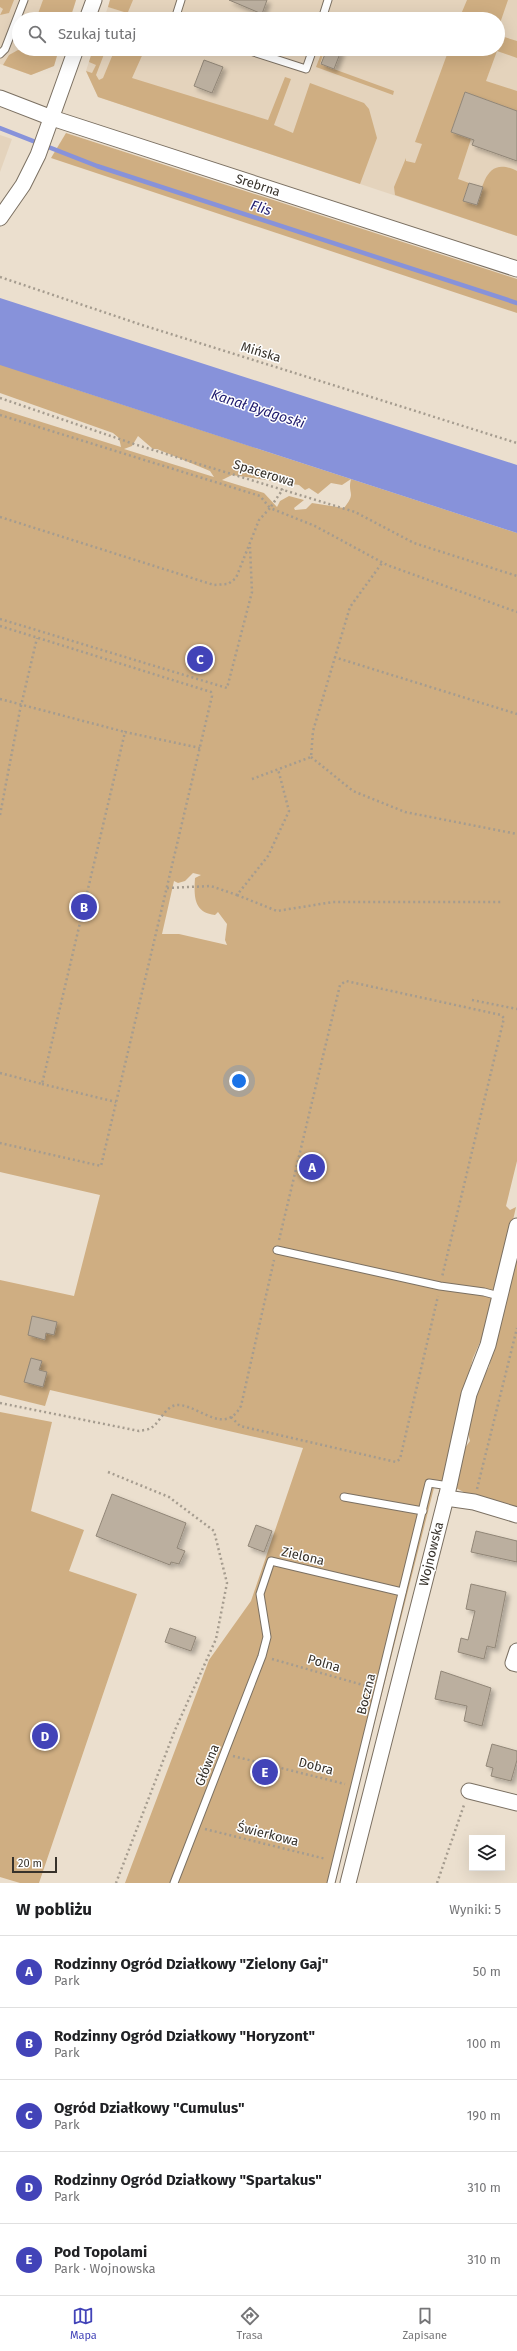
<!DOCTYPE html>
<html lang="pl">
<meta charset="utf-8">
<style>
:root{--surface:#fff;--page:#f2f2f2;--text:#202124;--muted:#757577;--line:#e0e0e0;--accent:#4243b8}
body{margin:0;font-family:"Fira Sans",sans-serif;background:var(--page);color:var(--text)}
.controls{position:absolute;right:12px;bottom:12px;display:grid;overflow:hidden;border-radius:0px;box-shadow:0 4px 16px #0002}
.controls button{width:36px;height:36px;display:grid;place-items:center;padding:0;border:0;border-bottom:1px solid var(--line);background:var(--surface);color:var(--text);font:20px sans-serif}
.scale{position:absolute;left:12px;bottom:10px;width:45px;box-sizing:border-box;padding-left:4px;border:2px solid #37322b;border-top:0;font-size:11px;line-height:14px;white-space:nowrap;color:#37322b;-webkit-text-stroke:3px #fff;paint-order:stroke}
.you{position:absolute;left:239px;top:1081px;width:14px;height:14px;margin:-10px;border:3px solid #fff;border-radius:50%;background:#1a73e8;box-shadow:0 0 0 6px #1a73e833}
.badge{display:grid;place-items:center;width:26px;height:26px;border-radius:50%;background:var(--accent);color:#fff;font-size:13px;font-weight:700}
.pin{position:absolute;translate:-50% -50%;border:2px solid #fff;box-shadow:0 1px 4px #0006}
.list{margin:0;padding:0;list-style:none}
h2{display:flex;justify-content:space-between;align-items:center;height:52px;margin:0;padding:0 16px;font-size:17px}
h2 small{font-size:13px;font-weight:400;color:var(--muted)}
.list li{display:grid;grid-template-columns:26px 1fr auto;gap:12px;align-items:center;box-sizing:border-box;height:72px;padding:0 16px;border-top:1px solid var(--line)}
.list b{display:block;font-size:15px;white-space:nowrap}
.list p{margin:0;font-size:13px;white-space:nowrap;color:var(--muted)}
.list em{font-size:13px;font-style:normal;color:var(--muted)}
.icon{flex:none;width:22px;height:22px;fill:none;stroke:currentColor;stroke-width:2;stroke-linecap:round;stroke-linejoin:round}
.map{position:relative;flex:none;width:517px;height:1883px;overflow:hidden}
.search{position:absolute;background:var(--surface);box-shadow:0 4px 16px #0002;left:12px;right:12px;top:12px;height:44px;display:flex;align-items:center;gap:10px;box-sizing:border-box;padding:0 14px;border-radius:22px;color:var(--muted);font-size:15px}
.sheet{height:412px;background:var(--surface)}
nav{display:flex;justify-content:space-around;align-items:center;box-sizing:border-box;height:56px;border-top:1px solid var(--line);background:var(--surface);font-size:11px;color:var(--muted)}
nav a{display:grid;justify-items:center;gap:2px}
nav .on{color:var(--accent)}
.map>svg:first-child{display:block}
</style>
<div class="map">
<svg width="517" height="1883" viewBox="0 0 517 1883">
<defs>
<filter id="shadow"><feDropShadow dx="3.5" dy="3.5" stdDeviation="2" flood-color="#0004"/></filter>
</defs>
<rect width="100%" height="100%" fill="#ebdfce"/>
<!-- built -->
<g fill="#e4d3bc">
<polygon points="0,0 76,0 70,19 19,19 19,49 59,49 54,66 31,75 0,64"/>
<polygon points="110,0 517,0 517,236 98,97 86,71 93,49 498,49 498,19 104,19"/>
<polygon points="0,135 12,139 0,172"/>
</g>
<!-- green -->
<g fill="#cfae82" fill-rule="evenodd">
<polygon points="0,0 14,0 9,13 0,15 3,9 0,7"/>
<polygon points="43,0 76,0 70,19 36,19"/>
<polygon points="110,0 133,0 128,12 124,12 108,7"/>
<polygon points="467,0 508,0 498,29 498,19 459,19"/>
<path d="M498,35L517,41V58L497,51L486,81L517,91V111L465,92L451,132L471,139L458,179L469,183L463,201L477,205C483,184 487,156 517,171V236L395,195L394,187L406,158V161L415,163L422,144L415,142L449,49H498Z"/>
<polygon points="25,49 59,49 54,66 31,75 3,65 9,55 18,50 24,51"/>
<polygon points="93,49 106,49 96,75 99,80 103,78 115,49 129,53 130,49 145,49 132,78 268,120 285,77 291,79 274,125 293,133 310,83 364,103 369,109 377,138 360,184 98,97 86,71 92,73 96,65 89,62"/>
<polygon points="321,54 323,55 320,64 394,91 393,95 316,67"/>
<polygon points="66,133 517,279 517,313 51,158"/>
<path d="M0,362L50,381L517,533V1161L506,1206L510,1210L516,1207L491,1317L473,1358L448,1454L444,1483L436,1480L334,1883H125L209,1660L251,1601L303,1448L50,1390L45,1406L0,1395V1280L74,1296L100,1195L0,1172V409L121,447L119,438L113,433L0,393ZM138,436L153,449H157L210,471L214,477L124,449L132,446ZM232,475L299,485L305,490L309,488L318,494L331,483L342,485L351,479C347,495 357,492 344,508L312,503L306,509L295,510L294,508L304,500L289,496L280,501L277,507L264,493L222,480ZM193,873L201,875L195,878C194,895 193,913 215,915L218,912L227,924L225,940L227,945L179,934H162L174,881L178,883L185,881Z"/>
<path d="M517,1250V1510C496,1504 476,1499 456,1488L454,1479L462,1452L470,1441C463,1417 477,1387 489,1367Z"/>
<polygon points="0,1412 52,1422 31,1511 84,1530 69,1571 137,1594 39,1883 20,1883 0,1877"/>
</g>
<!-- water -->
<polygon fill="#8792da" points="0,298 517,465 517,533 0,365"/>
<g fill="none" stroke-linecap="round" stroke-linejoin="round">
<!-- stream -->
<polyline stroke="#8792da" stroke-width="4.5" points="0,128 97,166 517,303"/>
</g>
<!-- building -->
<g fill="#bbaf9f" stroke="#918677" filter="url(#shadow)">
<polygon points="229,0 267,0 262,14"/>
<polygon points="327,49 341,51 334,69 321,64"/>
<polygon points="204,60 223,67 212,93 194,86"/>
<polygon points="465,92 517,111 517,161 472,145 474,140 451,132"/>
<polygon points="469,183 483,187 477,205 463,201"/>
<polygon points="32,1316 57,1322 54,1335 46,1333 45,1340 28,1335"/>
<polygon points="31,1358 42,1361 39,1370 47,1372 43,1387 24,1382"/>
<polygon points="112,1494 186,1523 177,1548 185,1551 179,1564 171,1562 170,1565 96,1536"/>
<polygon points="256,1525 272,1531 264,1552 248,1546"/>
<polygon points="476,1531 517,1541 517,1562 471,1552"/>
<polygon points="471,1584 506,1592 495,1648 487,1646 484,1659 458,1652 461,1638 468,1640 475,1611 466,1609"/>
<polygon points="170,1628 196,1637 191,1651 165,1642"/>
<polygon points="441,1671 491,1688 482,1726 464,1721 467,1706 435,1699"/>
<polygon points="492,1744 517,1751 517,1760 511,1781 491,1776 493,1768 486,1766"/>
</g>
<g fill="none" stroke-linecap="round" stroke-linejoin="round">
<defs>
<g id="service">
<polyline points="175,19 181,0"/>
<polyline points="322,19 328,0"/>
<polyline points="244,49 306,69 313,49"/>
<polyline points="0,54 5,49 24,0"/>
<polyline points="277,1250 440,1286 484,1292 499,1296"/>
<polyline points="344,1497 423,1511"/>
<polyline points="174,1883 262,1656 267,1637 260,1594 271,1561 402,1592"/>
<polyline points="331,1883 429,1483 449,1486"/>
</g>
<g id="minor">
<polyline points="87,19 94,0"/>
<polyline points="0,98 52,118 517,269"/>
<polyline points="0,218 23,185 38,155 76,49"/>
<polyline points="446,1498 474,1502 517,1515"/>
<polyline points="517,1651 513,1663 517,1664"/>
<polyline points="469,1791 517,1803"/>
<polyline points="348,1883 449,1486 469,1394 488,1345 517,1226"/>
</g>
</defs>
<!-- service casing -->
<use href="#service" stroke="#7b7062" stroke-width="9"/>
<!-- minor casing -->
<use href="#minor" stroke="#7b7062" stroke-width="17"/>
<!-- path -->
<g stroke="#a59c8f" stroke-width="2.5" stroke-dasharray="2 3" stroke-linecap="butt">
<polyline points="0,277 139,324 517,443"/>
<polyline points="0,398 137,445 355,512 414,543 517,576"/>
<polyline points="0,415 260,496 270,508 283,489"/>
<polyline points="0,517 214,585 228,584 236,578 259,520 270,508 315,526 387,565 517,612"/>
<polyline points="0,619 227,688 252,592 250,547"/>
<polyline points="0,626 211,692 212,696 101,1166 0,1143"/>
<polyline points="334,657 517,714"/>
<polyline points="0,699 125,732"/>
<polyline points="311,757 353,791 405,812 517,834"/>
<polyline points="252,779 311,757 313,731 350,607 382,563"/>
<polyline points="0,815 20,710 37,638"/>
<polyline points="167,888 211,886 237,895 268,856 289,811 278,769"/>
<polyline points="237,895 277,911 333,902 501,902"/>
<polyline points="472,1000 517,1009"/>
<polyline points="0,1073 42,1084 125,732 200,748"/>
<polyline points="42,1084 116,1102"/>
<polyline points="279,1240 340,985 346,981 501,1015 504,1018 442,1277"/>
<path d="M0,1403L139,1431C143,1430 148,1430 151,1428C162,1421 165,1404 180,1405C202,1408 225,1435 241,1406L274,1260"/>
<polyline points="231,1417 240,1426 396,1462 400,1459 438,1296"/>
<polyline points="108,1472 169,1497 214,1531 227,1583 216,1639 175,1730 116,1883"/>
<polyline points="477,1489 517,1328"/>
<polyline points="272,1659 370,1687"/>
<polyline points="233,1756 345,1784"/>
<polyline points="205,1829 326,1859"/>
<polyline points="437,1883 464,1805"/>
</g>
<!-- service -->
<use href="#service" stroke="#fff" stroke-width="7"/>
<!-- minor -->
<use href="#minor" stroke="#fff" stroke-width="15"/>
</g>
<g text-anchor="middle" dominant-baseline="central" stroke-width="3" stroke-linejoin="round" paint-order="stroke">
<!-- street labels -->
<g font-size="13" fill="#37322b" stroke="#fff">
<text transform="translate(258 185) rotate(18)">Srebrna</text>
<text transform="translate(261 352) rotate(17)">Mińska</text>
<text transform="translate(264 473) rotate(17)">Spacerowa</text>
<text transform="translate(431 1554) rotate(-76)">Wojnowska</text>
<text transform="translate(303 1556) rotate(13)">Zielona</text>
<text transform="translate(324 1663) rotate(16)">Polna</text>
<text transform="translate(366 1694) rotate(-76)">Boczna</text>
<text transform="translate(207 1765) rotate(-68)">Główna</text>
<text transform="translate(316 1766) rotate(14)">Dobra</text>
<text transform="translate(268 1834) rotate(14)">Świerkowa</text>
</g>
<!-- water labels -->
<g font-size="14" font-style="italic" fill="#201c6f" stroke="#fff">
<text transform="translate(261 208) rotate(18)">Flis</text>
<text transform="translate(258 409) rotate(18)">Kanał Bydgoski</text>
</g>
</g>
</svg>
<div class="controls">
<button><svg class="icon" aria-label="layers" viewBox="0 0 24 24"><path d="M12 4l9 5-9 5-9-5zM3 14l9 5 9-5"/></svg></button>
</div>
<div class="scale">20 m</div>
<div class="you"></div>
<div class="pin badge" style="left:312px;top:1167px">A</div>
<div class="pin badge" style="left:84px;top:907px">B</div>
<div class="pin badge" style="left:200px;top:659px">C</div>
<div class="pin badge" style="left:45px;top:1736px">D</div>
<div class="pin badge" style="left:265px;top:1772px">E</div>
<div class="search"><svg class="icon" aria-label="search" viewBox="0 0 24 24"><circle cx="10" cy="10" r="6"/><path d="M15 15l6 6"/></svg>Szukaj tutaj</div>
</div>
<section class="sheet">
<h2>W pobliżu<small>Wyniki: 5</small></h2>
<ul class="list">
<li><span class="badge">A</span><div><b>Rodzinny Ogród Działkowy &quot;Zielony Gaj&quot;</b><p>Park</p></div><em>50 m</em></li>
<li><span class="badge">B</span><div><b>Rodzinny Ogród Działkowy &quot;Horyzont&quot;</b><p>Park</p></div><em>100 m</em></li>
<li><span class="badge">C</span><div><b>Ogród Działkowy &quot;Cumulus&quot;</b><p>Park</p></div><em>190 m</em></li>
<li><span class="badge">D</span><div><b>Rodzinny Ogród Działkowy &quot;Spartakus&quot;</b><p>Park</p></div><em>310 m</em></li>
<li><span class="badge">E</span><div><b>Pod Topolami</b><p>Park · Wojnowska</p></div><em>310 m</em></li>
</ul>
</section>
<nav>
<a class="on"><svg class="icon" aria-label="map" viewBox="0 0 24 24"><path d="M3 6l6-2 6 2 6-2v14l-6 2-6-2-6 2zM9 4v14M15 6v14"/></svg>Mapa</a>
<a><svg class="icon" aria-label="directions" viewBox="0 0 24 24"><path d="M12 3l9 9-9 9-9-9zM9 14v-3h6M13 9l2 2-2 2"/></svg>Trasa</a>
<a><svg class="icon" aria-label="saved" viewBox="0 0 24 24"><path d="M7 4h10v16l-5-4-5 4z"/></svg>Zapisane</a>
</nav>
